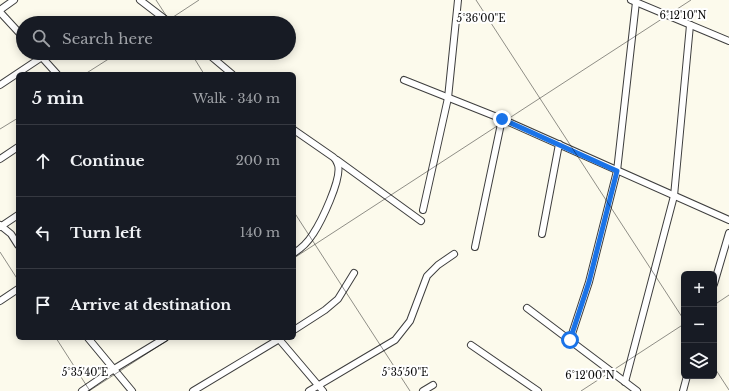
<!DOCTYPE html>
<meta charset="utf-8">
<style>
:root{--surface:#171b24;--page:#242831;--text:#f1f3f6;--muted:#9ea1a6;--line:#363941}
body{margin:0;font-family:"Libre Baskerville",serif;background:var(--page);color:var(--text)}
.controls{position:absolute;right:12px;bottom:12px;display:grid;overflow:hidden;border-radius:6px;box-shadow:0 2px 10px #0003}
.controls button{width:36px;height:36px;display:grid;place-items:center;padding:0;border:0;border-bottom:1px solid var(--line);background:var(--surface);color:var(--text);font:20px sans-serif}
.stop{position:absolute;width:12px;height:12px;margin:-9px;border:3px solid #1a73e8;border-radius:50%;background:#fff}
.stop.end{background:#1a73e8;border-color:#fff;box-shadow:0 1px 4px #0008}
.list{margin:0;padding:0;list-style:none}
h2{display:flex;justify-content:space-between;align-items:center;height:52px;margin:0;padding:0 16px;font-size:17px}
h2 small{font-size:13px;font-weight:400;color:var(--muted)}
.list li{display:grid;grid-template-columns:26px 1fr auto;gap:12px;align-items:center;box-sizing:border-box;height:72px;padding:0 16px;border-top:1px solid var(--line)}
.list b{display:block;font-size:15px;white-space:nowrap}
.list em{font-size:13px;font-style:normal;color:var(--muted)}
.icon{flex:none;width:22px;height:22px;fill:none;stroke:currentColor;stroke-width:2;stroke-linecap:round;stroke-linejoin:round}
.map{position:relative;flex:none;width:729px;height:391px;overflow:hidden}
.search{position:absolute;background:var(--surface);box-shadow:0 2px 10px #0003;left:16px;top:16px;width:280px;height:44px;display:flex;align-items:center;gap:10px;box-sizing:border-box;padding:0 14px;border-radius:22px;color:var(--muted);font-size:15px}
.panel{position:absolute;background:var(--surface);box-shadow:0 2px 10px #0003;left:16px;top:72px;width:280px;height:268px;border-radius:6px}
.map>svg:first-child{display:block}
</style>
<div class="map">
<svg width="729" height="391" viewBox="0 0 729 391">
<rect width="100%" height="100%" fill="#fcfaec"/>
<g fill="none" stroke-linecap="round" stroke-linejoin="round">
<defs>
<g id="minor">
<polyline points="140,0 170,23"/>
<polyline points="631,0 729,41"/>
<polyline points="0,10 14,0"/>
<polyline points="0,12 23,37"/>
<polyline points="38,53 57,74"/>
<polyline points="207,53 232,74"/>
<polyline points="404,80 502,119 729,220"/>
<polyline points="0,85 42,57"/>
<path d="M294,130L333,157C336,159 337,162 338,165C342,179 321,222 313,234C308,242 302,248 294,253"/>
<polyline points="0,159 18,147"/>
<polyline points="337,160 421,221"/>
<polyline points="423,210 448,98 458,0"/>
<polyline points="0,225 11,234 18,245"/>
<polyline points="0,227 18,215"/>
<polyline points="542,234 559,144"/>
<polyline points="475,247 502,119"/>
<polyline points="714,284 729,233"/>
<polyline points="0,301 18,289"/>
<polyline points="527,308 637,391"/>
<polyline points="294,330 325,310 338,299 354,273"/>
<polyline points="88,338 132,391"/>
<polyline points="278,338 323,391"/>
<polyline points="570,340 589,282 617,171 636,2"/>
<polyline points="471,345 538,391"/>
<polyline points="625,382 674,196 690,25"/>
<polyline points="82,391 114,369 165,338"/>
<polyline points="193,391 281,338"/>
<polyline points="309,391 395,340 410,321 427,276 438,265 454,254"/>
<polyline points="423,391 433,385"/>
<polyline points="683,391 687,376"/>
</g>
</defs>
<!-- minor casing -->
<use href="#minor" stroke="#3e3e3e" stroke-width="8"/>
<!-- minor -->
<use href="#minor" stroke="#fff" stroke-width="6"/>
</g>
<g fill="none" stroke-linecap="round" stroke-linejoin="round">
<!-- route -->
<polyline stroke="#1a73e8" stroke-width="5" points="502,119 617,171 589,282 570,340"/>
</g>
<!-- ticks -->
<path fill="none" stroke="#0b0b0b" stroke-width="1" stroke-opacity="0.45" d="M156,0L171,23M476,0L684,320M164,23L199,0M191,53L204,74M85,74L118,53M0,129L18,118M294,212L410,391M0,252L18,280M294,258L691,0M714,305L729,295M56,338L90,391M714,367L729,390M89,391L171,338M581,391L684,324"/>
<g font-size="10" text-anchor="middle" fill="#0b0b0b" stroke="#fff" stroke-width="4" stroke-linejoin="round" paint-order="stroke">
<text x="683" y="19">6°12'10"N</text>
<text x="481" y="22">5°36'00"E</text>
<text x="85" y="376">5°35'40"E</text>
<text x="405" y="376">5°35'50"E</text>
<text x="590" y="379">6°12'00"N</text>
</g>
</svg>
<div class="controls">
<button>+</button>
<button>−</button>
<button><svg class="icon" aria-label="layers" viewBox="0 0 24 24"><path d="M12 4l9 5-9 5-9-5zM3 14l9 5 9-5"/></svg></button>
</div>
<div class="stop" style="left:570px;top:340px"></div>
<div class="stop end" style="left:502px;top:119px"></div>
<div class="search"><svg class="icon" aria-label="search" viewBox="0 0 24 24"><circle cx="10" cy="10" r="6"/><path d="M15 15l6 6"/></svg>Search here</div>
<section class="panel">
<h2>5 min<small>Walk · 340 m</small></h2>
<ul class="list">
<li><svg class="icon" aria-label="ahead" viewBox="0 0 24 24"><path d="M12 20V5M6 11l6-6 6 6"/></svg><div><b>Continue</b></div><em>200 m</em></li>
<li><svg class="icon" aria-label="left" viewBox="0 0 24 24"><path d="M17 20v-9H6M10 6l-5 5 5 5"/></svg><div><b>Turn left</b></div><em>140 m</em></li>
<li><svg class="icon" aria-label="arrive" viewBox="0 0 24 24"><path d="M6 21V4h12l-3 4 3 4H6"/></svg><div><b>Arrive at destination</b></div></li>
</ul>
</section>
</div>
